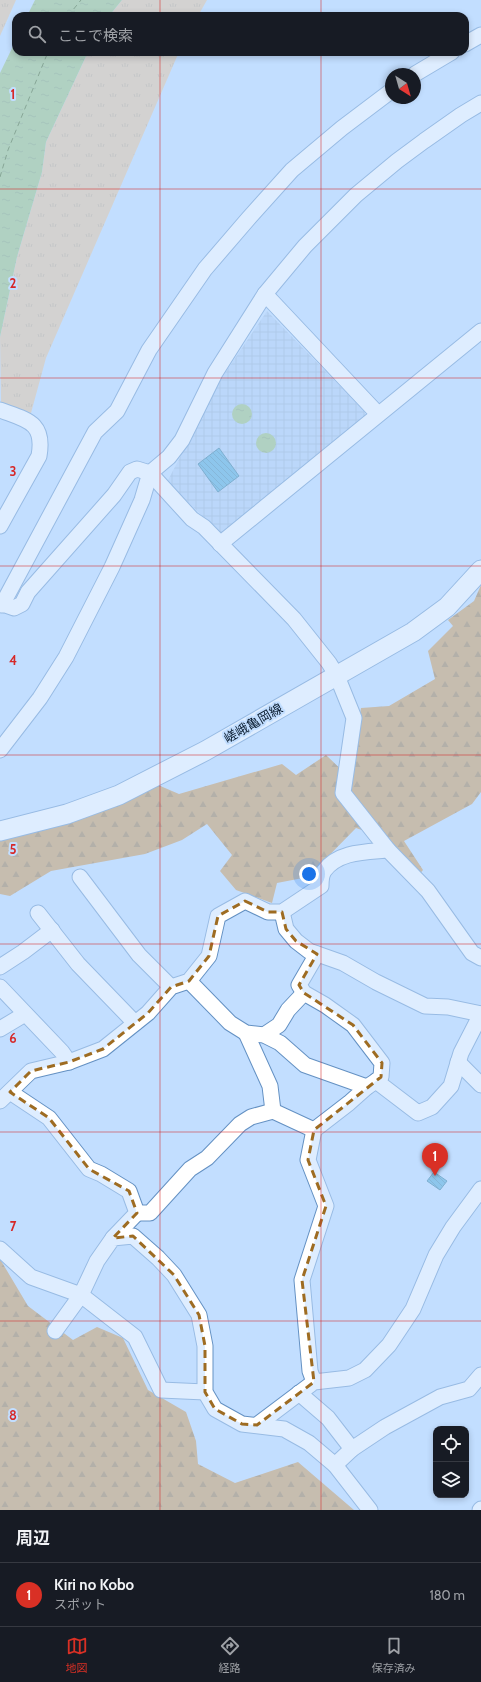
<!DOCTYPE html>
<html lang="ja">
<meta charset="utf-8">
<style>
:root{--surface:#171b24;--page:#20242c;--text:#f1f3f6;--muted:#9ea1a6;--line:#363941;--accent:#d93025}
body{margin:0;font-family:Cabin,"Noto Sans JP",sans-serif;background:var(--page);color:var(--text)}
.controls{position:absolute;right:12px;bottom:12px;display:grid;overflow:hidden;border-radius:8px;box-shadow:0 2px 6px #0003}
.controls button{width:36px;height:36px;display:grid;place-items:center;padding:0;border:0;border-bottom:1px solid var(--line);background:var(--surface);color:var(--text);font:20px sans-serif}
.compass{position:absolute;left:385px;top:68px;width:36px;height:36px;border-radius:50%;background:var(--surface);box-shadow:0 2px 6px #0003;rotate:143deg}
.you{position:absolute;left:309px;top:874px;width:14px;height:14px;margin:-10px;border:3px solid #fff;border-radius:50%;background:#1a73e8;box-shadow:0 0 0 6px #1a73e833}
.badge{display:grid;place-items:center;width:26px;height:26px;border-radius:50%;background:var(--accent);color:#fff;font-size:13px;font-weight:700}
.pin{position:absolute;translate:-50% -33px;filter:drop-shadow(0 1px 2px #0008)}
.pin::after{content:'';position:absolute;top:21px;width:14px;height:12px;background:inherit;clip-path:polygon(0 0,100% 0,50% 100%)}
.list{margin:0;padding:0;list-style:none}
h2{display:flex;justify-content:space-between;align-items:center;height:52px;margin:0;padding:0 16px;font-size:17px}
h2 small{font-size:13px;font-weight:400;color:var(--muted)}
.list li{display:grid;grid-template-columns:26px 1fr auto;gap:12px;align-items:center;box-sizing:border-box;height:64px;padding:0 16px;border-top:1px solid var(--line)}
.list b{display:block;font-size:15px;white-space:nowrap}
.list p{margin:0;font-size:13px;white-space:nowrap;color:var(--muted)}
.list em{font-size:13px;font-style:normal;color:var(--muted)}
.icon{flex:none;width:22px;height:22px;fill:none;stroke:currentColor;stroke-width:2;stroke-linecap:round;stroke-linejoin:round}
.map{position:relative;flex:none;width:481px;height:1510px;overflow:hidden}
.search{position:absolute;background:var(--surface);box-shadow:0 2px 6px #0003;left:12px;right:12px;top:12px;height:44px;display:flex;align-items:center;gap:10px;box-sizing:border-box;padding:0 14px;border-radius:12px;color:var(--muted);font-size:15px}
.sheet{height:116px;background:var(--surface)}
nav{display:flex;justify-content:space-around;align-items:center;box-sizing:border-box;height:56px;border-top:1px solid var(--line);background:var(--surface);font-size:11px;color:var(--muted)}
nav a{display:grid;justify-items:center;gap:2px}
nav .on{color:var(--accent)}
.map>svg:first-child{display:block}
</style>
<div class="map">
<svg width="481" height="1510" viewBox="0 0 481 1510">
<defs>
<pattern id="industrial-grid" width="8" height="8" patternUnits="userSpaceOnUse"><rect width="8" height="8" fill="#b1cff3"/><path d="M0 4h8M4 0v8" fill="none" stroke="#97b1d1"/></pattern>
<pattern id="grass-tufts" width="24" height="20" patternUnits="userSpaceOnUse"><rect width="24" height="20" fill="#e7c49a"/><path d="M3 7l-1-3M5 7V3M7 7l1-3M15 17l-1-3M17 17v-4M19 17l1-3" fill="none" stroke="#c5a885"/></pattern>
<pattern id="forest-firs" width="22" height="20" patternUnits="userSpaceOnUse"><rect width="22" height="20" fill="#c9944f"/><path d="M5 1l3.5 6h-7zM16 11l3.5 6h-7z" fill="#a17842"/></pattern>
<pattern id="water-ripples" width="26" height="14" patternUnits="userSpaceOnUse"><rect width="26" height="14" fill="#99c179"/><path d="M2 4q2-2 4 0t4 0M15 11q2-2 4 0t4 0" fill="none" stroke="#82a569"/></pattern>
<pattern id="building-back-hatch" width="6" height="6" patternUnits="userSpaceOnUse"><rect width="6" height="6" fill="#4ca8d4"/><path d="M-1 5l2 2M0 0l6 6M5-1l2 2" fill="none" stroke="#3d88ac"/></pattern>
</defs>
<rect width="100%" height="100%" fill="#c2deff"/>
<!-- industrial -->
<polygon fill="url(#industrial-grid)" points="267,311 364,411 367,418 223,536 167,482 221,379"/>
<!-- grass -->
<g fill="url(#grass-tufts)">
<polygon points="0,0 16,0 0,36"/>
<polygon points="122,0 207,0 198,16 109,16"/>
<polygon points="88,52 179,52 46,358 31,413 1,404 0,337 17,257 42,172 46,142"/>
</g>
<!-- forest -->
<g fill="url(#forest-firs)">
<polygon points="481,585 481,792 472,804 404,841 423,870 418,876 385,838 356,828 308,877 277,883 272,903 236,890 220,871 232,855 207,824 182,840 145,854 51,871 10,896 0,894 0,838 158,785 179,794 282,764 296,775 326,755 349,777 361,708 389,706 435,679 428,651 453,626 448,620 474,601"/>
<polygon points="0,1259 28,1306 73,1340 97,1327 123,1338 148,1390 186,1412 196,1441 198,1464 235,1483 298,1462 354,1510 0,1510"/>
</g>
<!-- water -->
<g fill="url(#water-ripples)">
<polygon points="35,0 122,0 109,16 27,16"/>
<polygon points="16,40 16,52 88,52 46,142 42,172 17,257 0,337 0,73"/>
<circle cx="242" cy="414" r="10"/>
<circle cx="266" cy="443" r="10"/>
</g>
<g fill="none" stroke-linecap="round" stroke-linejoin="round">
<!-- ferry -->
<g stroke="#3e6217" stroke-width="1" stroke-dasharray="5 4" stroke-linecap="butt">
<polyline points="68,16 81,0"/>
<polyline points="0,177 8,150 48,52"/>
</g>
</g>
<!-- building -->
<g fill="url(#building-back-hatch)" stroke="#2a7597">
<polygon points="219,448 239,476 218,492 198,464"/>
<polygon points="434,1172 447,1181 440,1190 427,1181"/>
</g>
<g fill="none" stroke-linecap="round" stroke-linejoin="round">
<defs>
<g id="minor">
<polyline points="465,44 481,35"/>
<polyline points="415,74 452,52"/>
<polyline points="265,294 378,414"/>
<path d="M0,410C27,420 45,422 39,456L0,526"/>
<polyline points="220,544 481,331"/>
<polyline points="0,603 14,608 22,604 28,592 114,495 130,472 137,469 150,473 192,519 204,527 294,619 329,663 337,676 354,718 343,793 388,850"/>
<polyline points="2,605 95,432 117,411 149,350 205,269 248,219 292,170 342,128 391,91"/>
<polyline points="0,750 40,698 66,657 112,567 142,500 150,473 169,457 182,440 215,373 265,294 305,246 356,195 397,161 424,141 461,115 481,103"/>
<polyline points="80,877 139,955 171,987"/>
<polyline points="282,912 286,929 296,941 309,951 343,963 376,982 425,1006 448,1007 481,1014"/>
<polyline points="38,913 78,964 135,1023"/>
<polyline points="317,954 299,985 304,993 325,1005 353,1025 382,1063 381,1077 376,1081"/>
<polyline points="0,967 23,952 52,930"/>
<polyline points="189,981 230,1023 246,1033 264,1035 280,1043 305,1065 367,1087"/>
<polyline points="0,987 62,1052 69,1062"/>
<polyline points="0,1029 25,1014"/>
<polyline points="246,1033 270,1086 273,1111"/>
<polyline points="264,1035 279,1025 288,1010 304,993"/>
<polyline points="458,1062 481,1085"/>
<polyline points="10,1092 49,1118 89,1169 101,1174 129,1191 137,1213 113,1238"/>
<path d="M0,1101L31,1071L69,1062L103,1049L148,1013L171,987L189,981L209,956L218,916L245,901L268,912H282L321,886C321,882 322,874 324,871C338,851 367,852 388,850L428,891L472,953L481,958"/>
<polyline points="137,1213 150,1213 190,1169 207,1158 240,1124 251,1117 273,1111 314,1130"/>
<polyline points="0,1249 31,1277 81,1295 135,1337 161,1390 205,1392"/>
<polyline points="55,1331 81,1295 97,1261 113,1238 133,1236 158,1258 174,1275 199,1315 205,1346 205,1392 215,1409 242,1424 284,1429 309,1443 335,1465 370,1510"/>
<polyline points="314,1382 310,1371 302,1280 326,1206 308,1160 314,1130 349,1103 367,1087 376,1081 418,1113 432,1107 451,1086 461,1053 481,1014"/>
<polyline points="299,1393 328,1418 352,1449"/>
<polyline points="257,1425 314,1382 349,1378 365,1370 389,1345 413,1309 436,1255 453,1227 481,1189"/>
<polyline points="335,1465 352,1449 385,1427 440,1397 469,1389 481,1375"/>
<polyline points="480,1510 481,1509"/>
</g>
<polyline id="major" points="0,831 67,814 119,795 205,751 413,632 447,607 481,570"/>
</defs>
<!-- minor casing -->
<use href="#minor" stroke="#6491c3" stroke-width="17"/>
<!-- major casing -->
<use href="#major" stroke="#6491c3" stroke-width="21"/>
<!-- minor -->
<use href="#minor" stroke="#fff" stroke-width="15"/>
<!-- major -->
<use href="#major" stroke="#fff" stroke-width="19"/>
</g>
<!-- marked area -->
<path d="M0 0H481V1510H0ZM245,901L268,912H282L286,929L296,941L317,954L299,985L304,993L353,1025L382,1063L381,1077L314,1130L308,1160L326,1206L302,1280L314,1382L257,1425L242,1424L215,1409L205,1392V1346L199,1315L174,1275L133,1236L113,1238L137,1213L129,1191L89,1169L49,1118L10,1092L31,1071L69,1062L103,1049L148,1013L171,987L189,981L209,956L218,916Z" fill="#c2deff" fill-opacity=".55" fill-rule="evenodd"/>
<path fill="none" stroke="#9e6c22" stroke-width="3" stroke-dasharray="8 5" stroke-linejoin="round" d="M245,901L268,912H282L286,929L296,941L317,954L299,985L304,993L353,1025L382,1063L381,1077L314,1130L308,1160L326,1206L302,1280L314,1382L257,1425L242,1424L215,1409L205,1392V1346L199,1315L174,1275L133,1236L113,1238L137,1213L129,1191L89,1169L49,1118L10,1092L31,1071L69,1062L103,1049L148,1013L171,987L189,981L209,956L218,916Z"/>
<!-- grid -->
<path fill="none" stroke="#d62828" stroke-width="1" stroke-opacity="0.55" d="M160,0V16M321,0V16M160,52V1510M321,52V1510M0,189H481M0,378H481M0,566H481M0,755H481M0,944H481M0,1132H481M0,1321H481"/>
<g text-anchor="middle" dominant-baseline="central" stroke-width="4" stroke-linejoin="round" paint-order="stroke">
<!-- street labels -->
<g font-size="13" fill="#081a2d" stroke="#c2deff">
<text transform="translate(253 723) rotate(-30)">嵯峨亀岡線</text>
</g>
</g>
<g font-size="13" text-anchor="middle" font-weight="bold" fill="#d62828" stroke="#c2deff" stroke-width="4" stroke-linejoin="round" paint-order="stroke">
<text x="13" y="99">1</text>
<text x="13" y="288">2</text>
<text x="13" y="476">3</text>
<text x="13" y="665">4</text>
<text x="13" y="854">5</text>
<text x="13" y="1043">6</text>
<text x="13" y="1231">7</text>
<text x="13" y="1420">8</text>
</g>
</svg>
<div class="controls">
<button><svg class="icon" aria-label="locate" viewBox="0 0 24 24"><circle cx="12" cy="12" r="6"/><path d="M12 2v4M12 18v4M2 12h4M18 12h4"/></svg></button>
<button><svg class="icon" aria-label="layers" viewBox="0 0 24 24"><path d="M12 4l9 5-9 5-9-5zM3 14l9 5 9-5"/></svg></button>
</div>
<svg class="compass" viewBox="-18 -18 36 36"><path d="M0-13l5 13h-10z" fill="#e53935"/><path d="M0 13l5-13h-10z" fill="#9ea1a6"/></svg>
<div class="you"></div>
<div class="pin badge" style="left:435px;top:1176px">1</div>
<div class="search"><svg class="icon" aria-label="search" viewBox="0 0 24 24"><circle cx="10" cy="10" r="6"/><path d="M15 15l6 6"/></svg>ここで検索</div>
</div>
<section class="sheet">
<h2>周辺<small></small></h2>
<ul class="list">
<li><span class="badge">1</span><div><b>Kiri no Kobo</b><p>スポット</p></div><em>180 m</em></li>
</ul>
</section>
<nav>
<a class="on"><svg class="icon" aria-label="map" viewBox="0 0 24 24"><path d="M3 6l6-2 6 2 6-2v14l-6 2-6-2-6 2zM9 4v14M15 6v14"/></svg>地図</a>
<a><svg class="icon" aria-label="directions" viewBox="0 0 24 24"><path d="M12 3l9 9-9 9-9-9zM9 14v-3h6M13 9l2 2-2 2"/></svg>経路</a>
<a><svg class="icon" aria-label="saved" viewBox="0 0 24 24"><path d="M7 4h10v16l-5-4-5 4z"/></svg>保存済み</a>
</nav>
